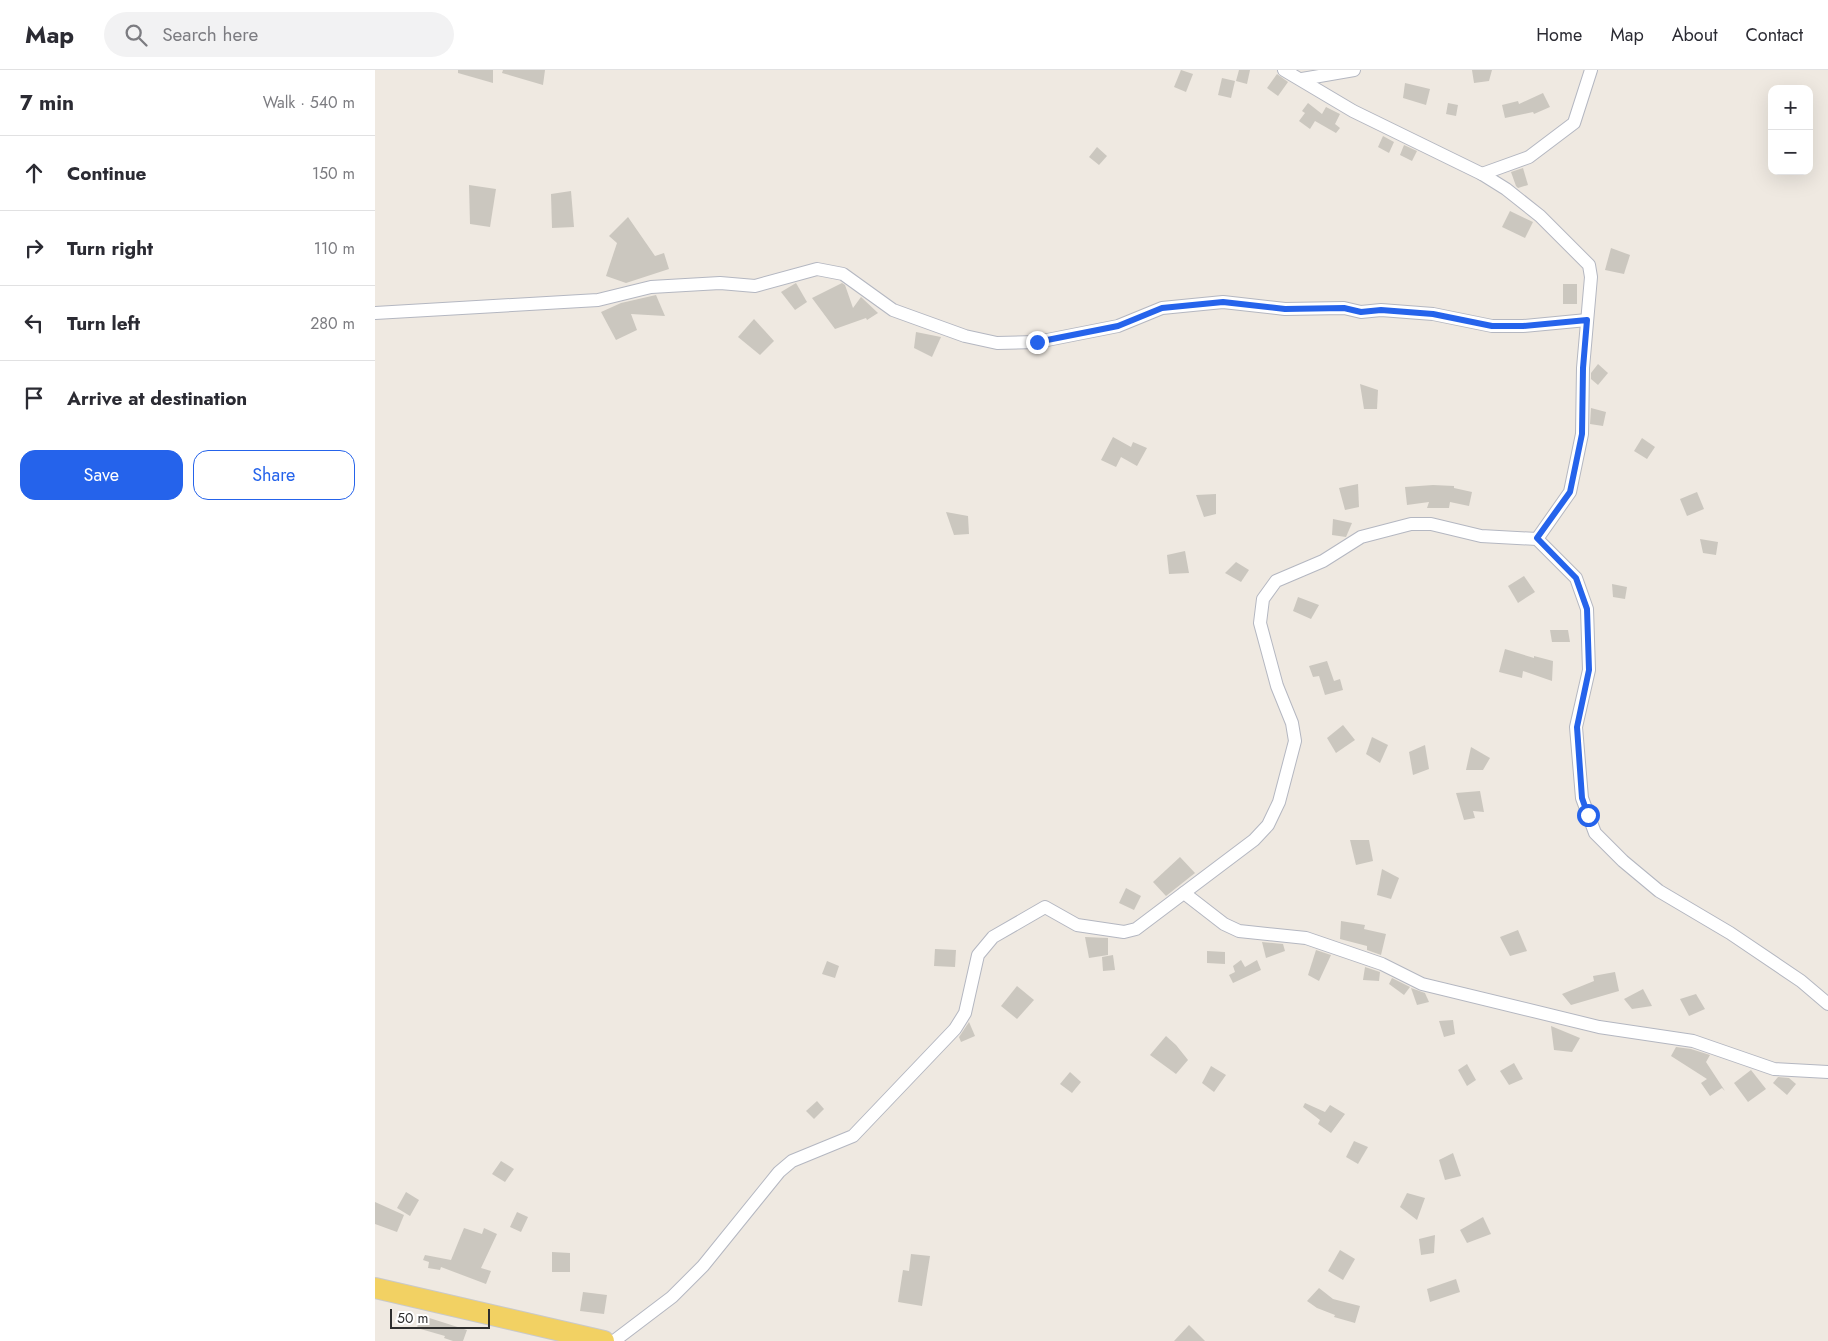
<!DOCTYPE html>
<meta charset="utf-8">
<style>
:root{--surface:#fff;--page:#f2f2f3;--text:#2b2b33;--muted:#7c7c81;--line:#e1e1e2;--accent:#2563eb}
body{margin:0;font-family:Jost,sans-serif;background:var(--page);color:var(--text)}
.controls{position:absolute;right:15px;top:15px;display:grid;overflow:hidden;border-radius:10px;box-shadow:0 5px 20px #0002}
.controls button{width:45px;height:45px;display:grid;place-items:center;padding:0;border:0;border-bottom:1px solid var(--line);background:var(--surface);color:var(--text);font:25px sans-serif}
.scale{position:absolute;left:15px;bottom:12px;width:100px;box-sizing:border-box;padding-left:5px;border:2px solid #2e2e2e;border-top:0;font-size:14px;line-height:18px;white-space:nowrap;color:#2e2e2e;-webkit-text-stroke:4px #fff;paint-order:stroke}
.stop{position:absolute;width:15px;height:15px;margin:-11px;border:4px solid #2563eb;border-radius:50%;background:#fff}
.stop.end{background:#2563eb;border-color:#fff;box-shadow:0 1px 5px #0008}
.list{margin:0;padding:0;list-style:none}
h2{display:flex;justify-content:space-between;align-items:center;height:65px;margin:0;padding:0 20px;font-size:21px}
h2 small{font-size:16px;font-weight:400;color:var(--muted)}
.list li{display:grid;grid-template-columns:32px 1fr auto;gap:15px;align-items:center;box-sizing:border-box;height:75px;padding:0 20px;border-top:1px solid var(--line)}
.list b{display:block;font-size:19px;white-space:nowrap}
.list em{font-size:16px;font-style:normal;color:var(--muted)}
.actions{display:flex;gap:10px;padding:15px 20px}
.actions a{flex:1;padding:11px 0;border:1px solid var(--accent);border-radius:15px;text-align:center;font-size:18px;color:var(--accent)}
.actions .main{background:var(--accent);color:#fff}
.icon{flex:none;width:28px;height:28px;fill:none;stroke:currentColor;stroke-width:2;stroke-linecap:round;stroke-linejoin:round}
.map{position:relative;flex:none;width:1453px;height:1271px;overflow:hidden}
header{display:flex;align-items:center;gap:30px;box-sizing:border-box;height:70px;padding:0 25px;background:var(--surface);border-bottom:1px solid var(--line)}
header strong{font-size:24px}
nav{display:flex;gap:28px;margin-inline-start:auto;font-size:18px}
.search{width:350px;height:45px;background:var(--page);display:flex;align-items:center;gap:12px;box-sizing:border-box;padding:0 18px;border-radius:28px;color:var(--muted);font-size:19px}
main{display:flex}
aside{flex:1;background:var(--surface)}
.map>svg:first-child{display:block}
</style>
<header>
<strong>Map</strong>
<div class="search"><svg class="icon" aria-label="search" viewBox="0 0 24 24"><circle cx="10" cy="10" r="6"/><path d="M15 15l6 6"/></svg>Search here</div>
<nav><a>Home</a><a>Map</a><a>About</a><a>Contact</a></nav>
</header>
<main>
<aside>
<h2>7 min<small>Walk · 540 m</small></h2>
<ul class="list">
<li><svg class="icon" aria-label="ahead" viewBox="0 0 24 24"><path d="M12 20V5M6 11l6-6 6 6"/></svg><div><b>Continue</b></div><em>150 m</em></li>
<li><svg class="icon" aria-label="right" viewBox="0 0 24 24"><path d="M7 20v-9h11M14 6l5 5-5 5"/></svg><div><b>Turn right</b></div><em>110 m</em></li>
<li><svg class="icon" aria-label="left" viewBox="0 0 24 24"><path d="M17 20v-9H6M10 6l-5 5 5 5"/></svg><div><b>Turn left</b></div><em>280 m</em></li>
<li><svg class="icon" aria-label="arrive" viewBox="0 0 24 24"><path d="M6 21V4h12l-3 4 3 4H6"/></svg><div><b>Arrive at destination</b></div></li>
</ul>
<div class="actions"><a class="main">Save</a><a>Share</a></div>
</aside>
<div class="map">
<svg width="1453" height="1271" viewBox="0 0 1453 1271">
<rect width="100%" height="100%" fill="#efe9e1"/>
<!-- building -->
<g fill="#cbc7bf">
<polygon points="83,0 118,0 118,13 83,3"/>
<polygon points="128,0 170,0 168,15 127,3"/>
<polygon points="806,0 818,4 811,22 799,17"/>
<polygon points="864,0 875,0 872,14 861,11"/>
<polygon points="1097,0 1117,0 1114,11 1099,13"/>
<polygon points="902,4 913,12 903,26 892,18"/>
<polygon points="847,8 860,11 856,28 843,25"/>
<polygon points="1030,13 1055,19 1051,35 1028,28"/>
<polygon points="1168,23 1175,37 1159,44 1158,42 1130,48 1127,35 1143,31 1144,34"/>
<polygon points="933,33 947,44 951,37 965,44 960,54 965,58 961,63 940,51 935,59 924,51 930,43 927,41"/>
<polygon points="1073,33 1083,35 1081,46 1071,44"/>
<polygon points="1008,66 1019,72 1014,83 1003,77"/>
<polygon points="1029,75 1042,81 1037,91 1025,85"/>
<polygon points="722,77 732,86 724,95 714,87"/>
<polygon points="1148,98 1153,115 1143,118 1141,116 1136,102"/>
<polygon points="94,115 121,119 115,157 95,154"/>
<polygon points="196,121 199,157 177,158 176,124"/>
<polygon points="1135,141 1158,152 1150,168 1127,157"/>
<polygon points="253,147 280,186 289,183 294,199 251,213 231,206 242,173 234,166"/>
<polygon points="1236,178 1255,185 1249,204 1230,200"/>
<polygon points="421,213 432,232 420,240 406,222"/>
<polygon points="467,213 470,215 478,238 486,227 503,243 492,250 491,248 460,259 437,228"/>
<rect x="1188" y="214" width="14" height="20"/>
<polygon points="281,225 290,246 256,244 262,260 241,270 226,242 246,233"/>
<polygon points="379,249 399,271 385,285 363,267"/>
<polygon points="541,262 566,267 557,287 539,278"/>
<polygon points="1223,294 1233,303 1223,315 1216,309 1216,303"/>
<polygon points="985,314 1003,320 1002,339 989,339"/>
<polygon points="1216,338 1231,342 1228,356 1215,354"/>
<polygon points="738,367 756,377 758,372 772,378 762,396 746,387 741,397 726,390"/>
<polygon points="1267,368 1280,377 1272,389 1259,381"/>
<polygon points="983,414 984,437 970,440 964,418"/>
<polygon points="1058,415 1079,416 1079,418 1097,422 1094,436 1075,432 1074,438 1052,438 1054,432 1032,435 1030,417"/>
<polygon points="1322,422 1329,439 1312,446 1305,429"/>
<polygon points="841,424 841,444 829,447 821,425"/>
<polygon points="571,442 593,446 594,464 579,465"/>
<polygon points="958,449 977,453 971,467 957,465"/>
<polygon points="1325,469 1343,472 1341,485 1328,483"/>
<polygon points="810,481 814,503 794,504 792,485"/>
<polygon points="861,492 874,500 866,512 850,503"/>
<polygon points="1149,506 1160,522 1143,533 1133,516"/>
<polygon points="1237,514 1252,517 1250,529 1238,527"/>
<polygon points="923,527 944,535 936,549 918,541"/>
<polygon points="1175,560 1193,560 1195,572 1177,572"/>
<polygon points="1130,579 1159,588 1159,586 1178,591 1177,611 1148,601 1147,608 1124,602"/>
<polygon points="952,591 959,611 965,609 968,620 950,625 944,606 938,607 934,596"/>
<polygon points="968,655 980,670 961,683 952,668"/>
<polygon points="997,667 1013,675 1005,693 991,684"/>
<polygon points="1050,675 1054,699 1038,705 1034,682"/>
<polygon points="1096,677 1115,688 1108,700 1091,700"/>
<polygon points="1105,721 1109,742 1098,741 1100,748 1089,750 1081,723"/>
<polygon points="975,770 994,770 998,791 981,795"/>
<polygon points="805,787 820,803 791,826 778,812"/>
<polygon points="1007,799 1024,808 1016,829 1002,825"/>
<polygon points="751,818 766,826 759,840 744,833"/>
<polygon points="966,851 990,855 989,859 1011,864 1006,885 992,880 992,876 965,869"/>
<polygon points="1143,860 1152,881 1135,886 1125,867"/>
<polygon points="710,867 733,868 733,885 714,888"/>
<polygon points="887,872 908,874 910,881 891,888"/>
<polygon points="560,879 581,880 580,897 559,896"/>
<polygon points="941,880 956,885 944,911 933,905"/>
<polygon points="832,881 850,882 850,894 832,893"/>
<polygon points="738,885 740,900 728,901 727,887"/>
<polygon points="866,890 870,897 882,890 886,900 858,913 854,905 860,902 858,896"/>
<polygon points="452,891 464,896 460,908 447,904"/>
<polygon points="990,897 1005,902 1004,911 988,910"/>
<polygon points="1240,902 1244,921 1196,935 1187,924 1219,911 1218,906"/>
<polygon points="1017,908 1035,917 1029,925 1014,914"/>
<polygon points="642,916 659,930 642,949 626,936"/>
<polygon points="1036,918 1050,923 1054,932 1042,935"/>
<polygon points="1268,919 1277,936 1257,939 1249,929"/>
<polygon points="1321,924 1330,939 1314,946 1305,929"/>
<polygon points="1078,950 1080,964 1069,967 1064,951"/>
<polygon points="594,952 600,966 586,972 584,967"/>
<polygon points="1176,956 1205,968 1197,982 1179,980"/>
<polygon points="791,966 801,975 813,990 801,1004 775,985"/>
<polygon points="1301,977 1316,979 1335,985 1331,992 1350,1021 1347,1018 1335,1026 1326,1013 1332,1009 1296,986"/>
<polygon points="1139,993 1148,1009 1134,1015 1125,1001"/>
<polygon points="1092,994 1101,1010 1092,1016 1083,1000"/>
<polygon points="836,996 851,1005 839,1022 827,1013"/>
<polygon points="1376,1000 1391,1019 1373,1032 1359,1013"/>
<polygon points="695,1002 706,1012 697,1023 685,1014"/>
<polygon points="1403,1007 1414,1008 1421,1014 1412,1025 1398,1013"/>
<polygon points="442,1031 449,1039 439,1049 431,1041"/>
<polygon points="930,1033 950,1042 955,1035 970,1044 956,1063 943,1054 945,1050 928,1037"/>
<polygon points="979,1071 993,1077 983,1094 971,1087"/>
<polygon points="1078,1083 1086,1106 1070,1110 1064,1090"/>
<polygon points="126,1091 139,1099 130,1112 117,1104"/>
<polygon points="31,1122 44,1130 35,1146 22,1138"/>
<polygon points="1032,1123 1050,1128 1042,1150 1025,1137"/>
<polygon points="0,1132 29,1145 22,1162 0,1154"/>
<polygon points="142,1142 153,1147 146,1162 135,1157"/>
<polygon points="1108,1147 1116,1164 1092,1173 1085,1160"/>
<polygon points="89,1158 107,1164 109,1158 122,1164 106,1198 116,1201 111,1214 66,1197 65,1200 53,1198 54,1192 48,1190 50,1185 76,1190"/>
<polygon points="1060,1165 1059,1183 1046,1185 1044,1169"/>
<polygon points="965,1180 980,1189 968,1210 953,1201"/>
<polygon points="177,1182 195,1183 195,1202 177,1202"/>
<polygon points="536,1184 555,1186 547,1236 523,1232 528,1200 534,1201"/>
<polygon points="1081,1209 1085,1222 1055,1232 1052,1219"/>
<polygon points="944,1218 958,1229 985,1236 980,1253 959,1247 960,1245 942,1238 932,1231"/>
<polygon points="208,1222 232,1225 229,1244 205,1241"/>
<polygon points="45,1245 92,1260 88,1271 78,1271 69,1268 70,1266 42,1258"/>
<polygon points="814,1255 830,1271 799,1271"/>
</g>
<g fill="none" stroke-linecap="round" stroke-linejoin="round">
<defs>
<g id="street">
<polyline points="909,0 978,41 1107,104 1131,119 1165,146 1214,195 1216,207 1208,298 1207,364 1195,422 1162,469"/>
<polyline points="927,9 979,0"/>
<polyline points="1107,104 1154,87 1199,53 1216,0"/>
<polyline points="0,243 223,230 276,217 345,213 380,216 442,199 468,204 518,240 590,266 622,273 662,272 743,256 787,238 848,232 910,239 969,238 986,242 1006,240 1058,244 1117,256 1148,256 1212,250"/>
<polyline points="809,823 849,854 864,861 931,868 1007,894 1047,914 1224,957 1318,971 1399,999 1453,1002"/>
<polyline points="239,1271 297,1227 328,1196 404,1102 417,1091 478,1066 580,959 590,943 603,885 618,867 670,837 702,855 749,862 761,859 879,770 893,755 904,732 920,671 917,653 902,616 885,553 888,529 901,511 948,491 986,467 1036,454 1056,454 1106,466 1162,469 1201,508 1212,539 1214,600 1201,657 1207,728 1220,763 1248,791 1284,821 1355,863 1426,911 1453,934"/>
</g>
<polyline id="primary" points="0,1218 229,1271"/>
</defs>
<!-- street casing -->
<use href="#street" stroke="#b4b7c1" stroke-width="14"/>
<!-- primary casing -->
<use href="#primary" stroke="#c9c9c9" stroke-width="22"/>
<!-- street -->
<use href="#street" stroke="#fff" stroke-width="12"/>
<!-- primary -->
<use href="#primary" stroke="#f2d163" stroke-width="20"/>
</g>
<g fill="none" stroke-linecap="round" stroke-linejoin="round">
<!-- route -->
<polyline stroke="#2563eb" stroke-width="6" points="662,272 743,256 787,238 848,232 910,239 969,238 986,242 1006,240 1058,244 1117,256 1148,256 1212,250 1208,298 1207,364 1195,422 1162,468 1201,508 1212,539 1214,600 1202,657 1207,728 1213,745"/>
</g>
</svg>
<div class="controls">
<button>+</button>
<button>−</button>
</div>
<div class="scale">50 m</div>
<div class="stop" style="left:1213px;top:745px"></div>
<div class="stop end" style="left:662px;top:272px"></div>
</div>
</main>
